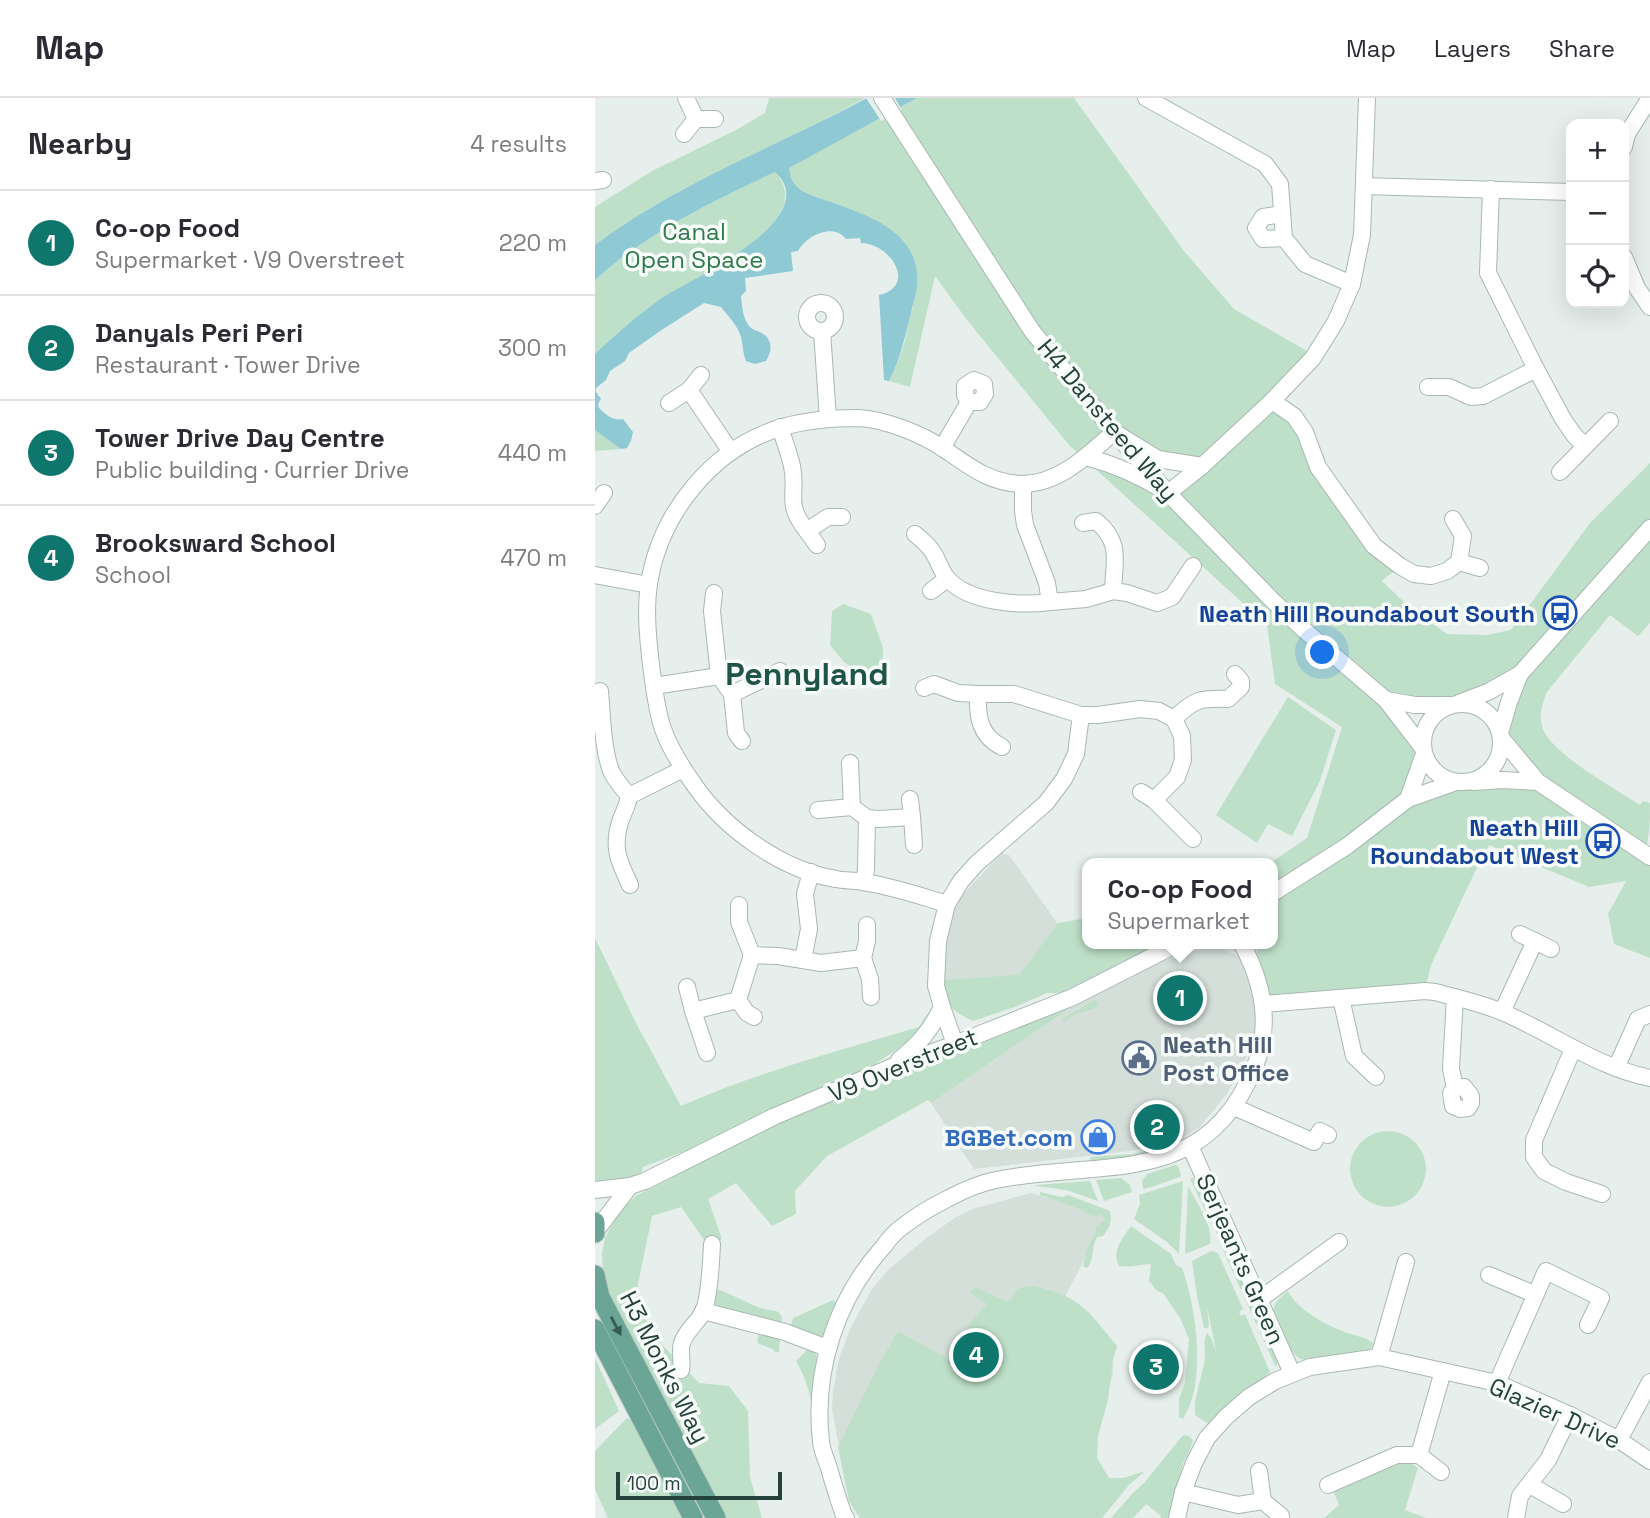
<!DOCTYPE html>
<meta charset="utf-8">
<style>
:root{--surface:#fff;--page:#f7f7f7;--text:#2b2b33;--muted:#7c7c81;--line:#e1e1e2;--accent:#0f766e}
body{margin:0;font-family:"Space Grotesk",sans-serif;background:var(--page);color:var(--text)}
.controls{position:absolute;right:21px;top:21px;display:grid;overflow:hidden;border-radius:14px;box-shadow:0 7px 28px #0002}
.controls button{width:63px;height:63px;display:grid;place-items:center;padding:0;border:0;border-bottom:2px solid var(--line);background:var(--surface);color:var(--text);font:35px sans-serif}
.scale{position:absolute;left:21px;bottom:18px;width:166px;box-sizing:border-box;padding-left:7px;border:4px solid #24423a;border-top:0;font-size:19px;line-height:24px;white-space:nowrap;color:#24423a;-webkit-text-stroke:5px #f7fbf9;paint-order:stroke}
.you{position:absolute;left:728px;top:555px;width:24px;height:24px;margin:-18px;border:5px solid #fff;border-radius:50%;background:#1a73e8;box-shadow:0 0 0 10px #1a73e833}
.badge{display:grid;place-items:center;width:46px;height:46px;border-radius:50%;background:var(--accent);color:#fff;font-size:23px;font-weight:700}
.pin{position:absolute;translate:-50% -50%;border:4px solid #fff;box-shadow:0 2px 7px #0006}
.popup{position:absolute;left:487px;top:760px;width:196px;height:91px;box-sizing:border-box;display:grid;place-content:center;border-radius:14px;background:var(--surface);filter:drop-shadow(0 2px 5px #0005);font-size:23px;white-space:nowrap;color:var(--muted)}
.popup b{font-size:26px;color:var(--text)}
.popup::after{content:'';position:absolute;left:50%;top:100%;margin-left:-14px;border:14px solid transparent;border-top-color:var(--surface)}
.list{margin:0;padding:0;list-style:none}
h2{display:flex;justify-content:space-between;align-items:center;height:91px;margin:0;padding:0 28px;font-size:30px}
h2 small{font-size:23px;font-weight:400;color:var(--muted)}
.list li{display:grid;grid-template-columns:46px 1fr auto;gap:21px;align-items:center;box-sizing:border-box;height:105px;padding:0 28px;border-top:2px solid var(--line)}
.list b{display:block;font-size:26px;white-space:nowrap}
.list p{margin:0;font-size:23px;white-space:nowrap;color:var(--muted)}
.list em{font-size:23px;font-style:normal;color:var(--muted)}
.icon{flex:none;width:38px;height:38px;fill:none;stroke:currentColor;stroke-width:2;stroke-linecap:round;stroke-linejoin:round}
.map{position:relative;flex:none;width:1055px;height:1420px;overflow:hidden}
header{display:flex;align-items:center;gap:42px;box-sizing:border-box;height:98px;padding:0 35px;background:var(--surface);border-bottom:2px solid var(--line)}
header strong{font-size:33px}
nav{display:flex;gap:38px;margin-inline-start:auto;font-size:24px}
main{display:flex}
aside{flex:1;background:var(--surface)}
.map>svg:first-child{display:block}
</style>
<header>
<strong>Map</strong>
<nav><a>Map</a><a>Layers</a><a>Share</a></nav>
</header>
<main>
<aside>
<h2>Nearby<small>4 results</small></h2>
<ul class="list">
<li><span class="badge">1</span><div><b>Co-op Food</b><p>Supermarket · V9 Overstreet</p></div><em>220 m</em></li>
<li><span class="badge">2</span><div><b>Danyals Peri Peri</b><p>Restaurant · Tower Drive</p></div><em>300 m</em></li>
<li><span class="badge">3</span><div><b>Tower Drive Day Centre</b><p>Public building · Currier Drive</p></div><em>440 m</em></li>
<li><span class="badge">4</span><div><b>Brooksward School</b><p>School</p></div><em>470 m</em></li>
</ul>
</aside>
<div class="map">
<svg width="1055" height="1420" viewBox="0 0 1055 1420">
<rect width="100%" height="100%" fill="#e6efeb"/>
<!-- built -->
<g fill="#d4dfda">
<polygon points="406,755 414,757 463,826 424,878 349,882 352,814"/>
<polygon points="618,847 643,858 666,889 668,906 649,967 631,997 605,1029 585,1042 535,1053 379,1071 336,1005 471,913 478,899 516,880"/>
<polygon points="436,1095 512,1117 470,1199 517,1254 518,1275 497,1342 265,1420 254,1403 237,1311 238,1294 244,1260 256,1229 277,1191 294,1171 330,1141 361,1119 377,1111"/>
</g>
<!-- green -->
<g fill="#bfe0c8" fill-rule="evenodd">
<path d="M174,0H270C181,50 82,84 0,147V109L57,73L141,32L170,15Z"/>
<path d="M322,0H479L589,153L639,211L719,257L678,304L699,318L713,353L708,352L711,354L805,468L787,483L813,508L852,536L892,537L916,532L995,425L1055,365V525L1043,538L1015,517L952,594C947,606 943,618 948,631C958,657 1021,691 1045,707L1048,703L1055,705C1055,726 1055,746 1045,764H1055V860L1019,846L1013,816L1031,783L994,789L894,747L886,761L836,867L830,893L668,906L662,852L664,846H678V811L690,789L678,791V765H675L712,740L747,629L680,586L672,527L474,347L372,222L340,178L315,289L294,283C310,255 315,220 322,188L279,121L207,93C198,86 195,80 193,70ZM519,334L563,361L606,368L573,395L490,360ZM924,577L906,640L942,684H861L813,700L829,656L792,602L864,605Z"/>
<path d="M180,74C226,124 103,177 71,198C45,215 22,235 0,256V182C53,134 116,104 180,74Z"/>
<polygon points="0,332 26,351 0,353"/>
<polygon points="248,506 276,516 288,550 288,570 270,577 249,564 235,547 237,513"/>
<polygon points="693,599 741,632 725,683 697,738 673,726 662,745 621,717"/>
<path d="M492,820V846H573L487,895H452L420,909L378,923C357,913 348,907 349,882L424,877L463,825Z"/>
<path d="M0,840L41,925L86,1008C163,974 243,953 324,929L332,916C331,948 217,999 189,1013L478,899L471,913L336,1005L333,1002L232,1058L200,1093L201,1116L177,1128L141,1085L113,1101L127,1141L117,1146H112L86,1109L57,1118L41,1196L57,1236L104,1285L134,1288L153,1313L155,1379L167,1420H121L11,1192L8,1176L7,1155L10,1140L25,1112L42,1097L73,1082L173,1022L48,1069C48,1071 47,1073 46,1075C40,1081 9,1087 0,1086Z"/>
<polygon points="501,901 503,906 500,910 479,917 469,925 467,921"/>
<circle cx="793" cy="1071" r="38"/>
<polygon points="574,1048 576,1051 497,1067 495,1059 537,1056"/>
<polygon points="580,1067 583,1068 586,1077 585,1079 557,1089 548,1091 547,1083 552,1076"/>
<polygon points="602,1079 629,1138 622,1136 595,1081"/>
<polygon points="526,1080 535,1087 537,1094 509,1103 501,1082"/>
<polygon points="495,1083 503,1103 471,1092 441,1088 441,1087"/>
<polygon points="588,1083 584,1156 572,1144 539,1121 545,1106 544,1097"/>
<path d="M593,1088C601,1104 619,1129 615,1146L590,1156Z"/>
<path d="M445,1094L467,1099L473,1097L515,1113C518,1124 514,1130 508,1138L502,1139C496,1149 500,1162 492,1170L488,1168L492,1151L501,1135V1129L510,1121L507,1117L497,1118L485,1111L445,1097Z"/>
<path d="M536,1128L576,1156L581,1167L587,1170C600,1205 608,1265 597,1301C595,1308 591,1314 588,1321L584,1319V1301L590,1285L594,1241L585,1220L568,1195L562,1193L554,1183L556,1166C545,1166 535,1170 524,1168C516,1152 527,1142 536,1128Z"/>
<polygon points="633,1145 683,1262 681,1270 628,1152"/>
<path d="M616,1153L623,1155L648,1211L644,1214L646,1218L650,1216L675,1274L615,1327L600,1317C598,1296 609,1278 610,1257C610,1249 608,1242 612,1235L616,1240L621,1253L612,1209L614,1228L612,1230H609L602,1198L597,1163Z"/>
<path d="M438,1188C486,1198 493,1213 522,1248L518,1262L513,1302L503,1338L502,1360L514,1380H528L550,1373L534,1387L507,1420H265L254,1403L243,1349L283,1268L303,1233L368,1269L375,1256L362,1247L377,1222L392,1206L375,1195L380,1189L412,1204L419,1198L421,1192L428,1189Z"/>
<path d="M121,1191C138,1196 152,1206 169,1211C173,1212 177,1212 181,1213C187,1216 188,1221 186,1227L123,1209L116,1202Z"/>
<path d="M693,1193C701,1211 730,1226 747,1233C759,1238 770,1238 779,1246C776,1251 772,1255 767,1257C757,1260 715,1264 706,1261C695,1257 676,1220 679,1209C681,1202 687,1198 693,1193Z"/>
<polygon points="238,1202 244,1206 231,1236 223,1240 195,1231 198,1220"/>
<polygon points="164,1233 185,1238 184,1254 180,1254 178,1251 162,1245"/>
<path d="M213,1251L221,1256L223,1262L218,1317C216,1297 211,1280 201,1263Z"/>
<polygon points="0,1260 24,1313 0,1331"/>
<polygon points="32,1320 52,1331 98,1420 13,1420 0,1391 0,1353"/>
<path d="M588,1337L594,1338L598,1342C596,1353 590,1359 587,1369C582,1385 580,1404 573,1420H566L565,1417L551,1406L538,1420H516L538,1395L550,1384Z"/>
<polygon points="811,1362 823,1370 810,1412 831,1420 729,1420 744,1407 738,1392 786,1368"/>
</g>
<!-- water -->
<path fill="#8ec9d4" d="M272,0H322L194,70C195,80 198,86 207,93C252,113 328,123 322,189C321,198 317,207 316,216C310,238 305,263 294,283L289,282L284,197C323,188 295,145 266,145L265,140L251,141C238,124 211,138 203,153L196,154L198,173L150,180L151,193L146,198C147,209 148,222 156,230C160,233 167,234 171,238C178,246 176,255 171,263L160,266L151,263C148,255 148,248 146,239C143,228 133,218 126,209L109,205L65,233L34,255L30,263L15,273L11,282L1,290V294L6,301L3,306L4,310C11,317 18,323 28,321L38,334L36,343L32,350L26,351L0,332V256C22,235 45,215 70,198C99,180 215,127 187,82C185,79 182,76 180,74C116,104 53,134 0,182V147C83,84 181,49 272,0Z"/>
<!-- pier -->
<polygon fill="#e6efeb" points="271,0 300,0 307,12 286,23"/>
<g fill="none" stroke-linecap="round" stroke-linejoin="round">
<defs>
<g id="minor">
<polyline points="91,0 101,21"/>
<polyline points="287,0 437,233 519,334 573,395 677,502 708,531 791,602 827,649"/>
<polyline points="551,0 670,66 685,86 689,140 710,166 757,186"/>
<polyline points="89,36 101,21 120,21"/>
<polyline points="1029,49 1032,36 1055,0"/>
<polyline points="0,83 8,82"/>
<polyline points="769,88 976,94"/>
<polyline points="896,91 893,175 941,271 968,321 979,337 990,348"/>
<polyline points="687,116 668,119 661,130 668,141 689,140"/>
<polyline points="1029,159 1042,190 1055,209"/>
<circle cx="226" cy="219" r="14"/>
<polyline points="227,233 233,321"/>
<polyline points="833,289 854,289 876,299 888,298 941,271"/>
<polyline points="94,292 106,277"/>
<polyline points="677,303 699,318 710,334 723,369 779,448 805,468 819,476 836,478 852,473 864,464 868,438 858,421"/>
<polyline points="74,305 94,292 136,354"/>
<path d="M185,329C189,342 194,355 197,368C203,397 189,405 212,433"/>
<polyline points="347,350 374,304 385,304 390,296 389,286 379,282 370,288 370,297 374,304"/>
<path d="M491,359C522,367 546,378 573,395L607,368L677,303L718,260L741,223L757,186L767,137L772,0"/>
<polyline points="965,374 1015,323"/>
<polyline points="428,386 428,413 430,427 452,485 455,504 491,501 518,493"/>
<polyline points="0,408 9,395"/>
<path d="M488,425L501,423C527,444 519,463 518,493L532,495L562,505L577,499L598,468"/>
<path d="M320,436C327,442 335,448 339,456C344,464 346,473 352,480C373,505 425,508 455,504"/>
<polyline points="222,447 212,433 233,419 247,419"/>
<polyline points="864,464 885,470"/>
<polyline points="0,477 54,487"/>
<polyline points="336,493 352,481"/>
<polyline points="119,495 117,513 124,578"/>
<polyline points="59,588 124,578 137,596"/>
<polyline points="329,590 339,586 363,595 383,596"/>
<path d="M5,593C7,616 8,655 17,675C22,684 28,691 34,698C33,707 28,715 25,724C17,750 24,764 35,787"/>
<polyline points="791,602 820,607 854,607"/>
<polyline points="864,605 893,594 925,576 1055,430"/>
<circle cx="867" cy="645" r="39"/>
<polyline points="905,635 914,604 925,576"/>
<polyline points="906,640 943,684 1055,759"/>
<polyline points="147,643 141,635 137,596 185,573"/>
<path d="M407,649C385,638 382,619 383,596H419L486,617H503L545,611L564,613L579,621"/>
<polyline points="255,665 257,709 272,720"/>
<polyline points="879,684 907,682 943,684"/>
<polyline points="546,694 559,702 598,741"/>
<polyline points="34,698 88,671"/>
<polyline points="315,701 317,719"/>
<polyline points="813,701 829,656"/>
<path d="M559,702L582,679L588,662L587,638L579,621C599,601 605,600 633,601L646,589V583L640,576"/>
<polyline points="223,712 257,709"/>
<polyline points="269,784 271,771 272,720 284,721 317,719 319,747"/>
<polyline points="678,795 752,748 813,701 861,684"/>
<path d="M352,806C325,798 297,788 268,784C259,782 250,783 241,781C187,772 131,732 100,688C88,671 75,651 68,631C61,611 59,588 56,567C53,541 50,512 54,486C65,415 118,349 188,329C212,322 237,320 263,320C289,321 327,336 349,351C374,368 394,385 427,386C464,386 493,357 519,334L563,361L607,368"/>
<polyline points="144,807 144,824 157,857 183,858 208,862 214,831 210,796 216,774"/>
<polyline points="925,836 956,851"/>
<polyline points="268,860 272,843 272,827"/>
<polyline points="208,862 226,865 268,860 275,881 276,899"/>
<polyline points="92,889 98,913 112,955"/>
<polyline points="860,899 856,971 860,990 869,989 876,998 876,1005 873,1010 865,1011 858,1008 856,995 860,990"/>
<polyline points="746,900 759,958 781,979"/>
<polyline points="143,902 152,915 159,919"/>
<path d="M668,906L830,893L840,894C862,900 886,905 907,914C957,935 1001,969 1055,980"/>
<polyline points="98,913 143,902 157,857"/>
<polyline points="907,914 940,843"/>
<polyline points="360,946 347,909 341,888 343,843 352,806 366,783 381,766 451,705 469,681 481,656 486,617"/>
<polyline points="978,951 939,1042 939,1059 949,1073 971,1084 1007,1096"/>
<path d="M304,962C325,945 335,933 347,909"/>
<polyline points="1021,970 1043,921 1055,916"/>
<polyline points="639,1009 719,1044 725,1033 733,1037"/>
<polyline points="595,1048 697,1275"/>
<polyline points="0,1092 35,1088 50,1083 178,1019 294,970 360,946 478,899 582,846"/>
<polyline points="0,1134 35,1088"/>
<polyline points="894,1177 939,1196"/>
<polyline points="665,1201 744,1144"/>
<polyline points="108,1213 190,1234 232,1250"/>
<polyline points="784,1259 811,1164"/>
<path d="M86,1272C88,1263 84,1253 87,1245C91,1232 104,1224 109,1212C115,1195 116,1165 117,1146"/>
<polyline points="902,1285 951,1173 1006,1200 993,1227"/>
<polyline points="1024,1342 1055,1284"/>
<polyline points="824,1357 848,1273"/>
<polyline points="664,1373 668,1403 686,1418"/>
<polyline points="733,1387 802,1357 824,1357 846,1374"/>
<polyline points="935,1387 968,1406"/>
<polyline points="588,1394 643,1407 668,1403"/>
<path d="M251,1420L248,1415C243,1400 238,1385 234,1370C231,1361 227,1353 226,1344C218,1273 241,1201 289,1148C294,1141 300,1134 307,1129C321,1118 336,1109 352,1101C367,1093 385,1085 401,1082C507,1060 610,1093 660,968C677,926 668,885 647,846"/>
<polyline points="582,1420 588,1394 599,1365 612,1340 631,1319 654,1299 680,1283 715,1269 784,1259 902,1285 975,1317 1024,1342 1055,1363"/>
<polyline points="921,1420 925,1398 953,1362 975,1317"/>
</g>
<g id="major">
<polyline points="0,1124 0,1135"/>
<polyline points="0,1177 5,1199 121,1420"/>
<polyline points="0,1231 98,1420"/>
</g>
</defs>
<!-- minor casing -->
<use href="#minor" stroke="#a8b8b2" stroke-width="18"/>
<!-- major casing -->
<use href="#major" stroke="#c2cac8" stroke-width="21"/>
<!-- minor -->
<use href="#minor" stroke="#fff" stroke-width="16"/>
<!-- major -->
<use href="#major" stroke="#6aa596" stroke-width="19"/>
</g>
<!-- one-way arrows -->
<defs><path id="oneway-solid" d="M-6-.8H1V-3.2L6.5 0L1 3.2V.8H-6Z" transform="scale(1.75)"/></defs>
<use fill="#365b51" href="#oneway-solid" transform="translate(21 1228) rotate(62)"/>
<!-- icons -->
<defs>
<symbol id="bus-ring" viewBox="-11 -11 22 22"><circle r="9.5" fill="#f7fbf9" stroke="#1a4fb4" stroke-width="1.5"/><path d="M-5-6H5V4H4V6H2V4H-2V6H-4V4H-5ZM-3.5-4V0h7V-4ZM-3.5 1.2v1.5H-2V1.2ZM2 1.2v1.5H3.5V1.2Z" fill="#1a4fb4"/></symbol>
<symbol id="civic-ring" viewBox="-11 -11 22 22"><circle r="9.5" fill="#f7fbf9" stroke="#5c6f8a" stroke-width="1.5"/><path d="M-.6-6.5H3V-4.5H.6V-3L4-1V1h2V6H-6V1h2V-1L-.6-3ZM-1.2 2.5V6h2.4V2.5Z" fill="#5c6f8a"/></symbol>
<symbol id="shop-ring" viewBox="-11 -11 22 22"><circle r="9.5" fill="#f7fbf9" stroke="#3f7fe0" stroke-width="1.5"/><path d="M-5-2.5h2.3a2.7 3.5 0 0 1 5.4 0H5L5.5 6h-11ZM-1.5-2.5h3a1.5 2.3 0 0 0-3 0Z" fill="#3f7fe0"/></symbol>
</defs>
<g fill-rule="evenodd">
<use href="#bus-ring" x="946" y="496" width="38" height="38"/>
<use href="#bus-ring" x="989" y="724" width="38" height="38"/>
<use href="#civic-ring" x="525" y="941" width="38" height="38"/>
<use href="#shop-ring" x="484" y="1020" width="38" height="38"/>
</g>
<g text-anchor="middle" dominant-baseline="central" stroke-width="7" stroke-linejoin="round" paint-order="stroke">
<!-- park labels -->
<g font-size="24" fill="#2d7a4b" stroke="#f7fbf9">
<text x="99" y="133">Canal<tspan x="99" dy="28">Open Space</tspan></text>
</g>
<!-- street labels -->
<g font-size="24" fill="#24423a" stroke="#f7fbf9">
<text transform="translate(513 322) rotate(50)">H4 Dansteed Way</text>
<text transform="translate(308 967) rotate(-22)">V9 Overstreet</text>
<text transform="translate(646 1161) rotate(66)">Serjeants Green</text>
<text transform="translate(70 1269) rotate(63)">H3 Monks Way</text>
<text transform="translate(960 1315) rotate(24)">Glazier Drive</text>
</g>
<!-- transit labels -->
<g font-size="24" font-weight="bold" fill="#164399" stroke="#f7fbf9" text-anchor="end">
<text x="940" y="515">Neath Hill Roundabout South</text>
<text x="984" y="729">Neath Hill<tspan x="984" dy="28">Roundabout West</tspan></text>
</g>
<!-- service labels -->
<g font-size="24" font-weight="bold" fill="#4e5e75" stroke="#f7fbf9" text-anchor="start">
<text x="568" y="946">Neath Hill<tspan x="568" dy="28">Post Office</tspan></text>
</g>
<!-- shop labels -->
<g font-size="24" font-weight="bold" fill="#366cbe" stroke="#f7fbf9" text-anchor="end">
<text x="478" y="1039">BGBet.com</text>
</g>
<!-- district labels -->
<g font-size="32" font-weight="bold" fill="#1f5548" stroke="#f7fbf9">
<text x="212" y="576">Pennyland</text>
</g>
</g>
</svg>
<div class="controls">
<button>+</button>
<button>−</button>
<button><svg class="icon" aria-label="locate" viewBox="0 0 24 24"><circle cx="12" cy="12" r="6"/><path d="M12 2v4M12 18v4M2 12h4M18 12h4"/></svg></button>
</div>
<div class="scale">100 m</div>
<div class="you"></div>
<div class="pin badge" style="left:585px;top:900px">1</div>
<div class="popup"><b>Co-op Food</b>Supermarket</div>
<div class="pin badge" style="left:562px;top:1029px">2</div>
<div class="pin badge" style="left:561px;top:1269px">3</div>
<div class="pin badge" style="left:381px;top:1257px">4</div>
</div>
</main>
